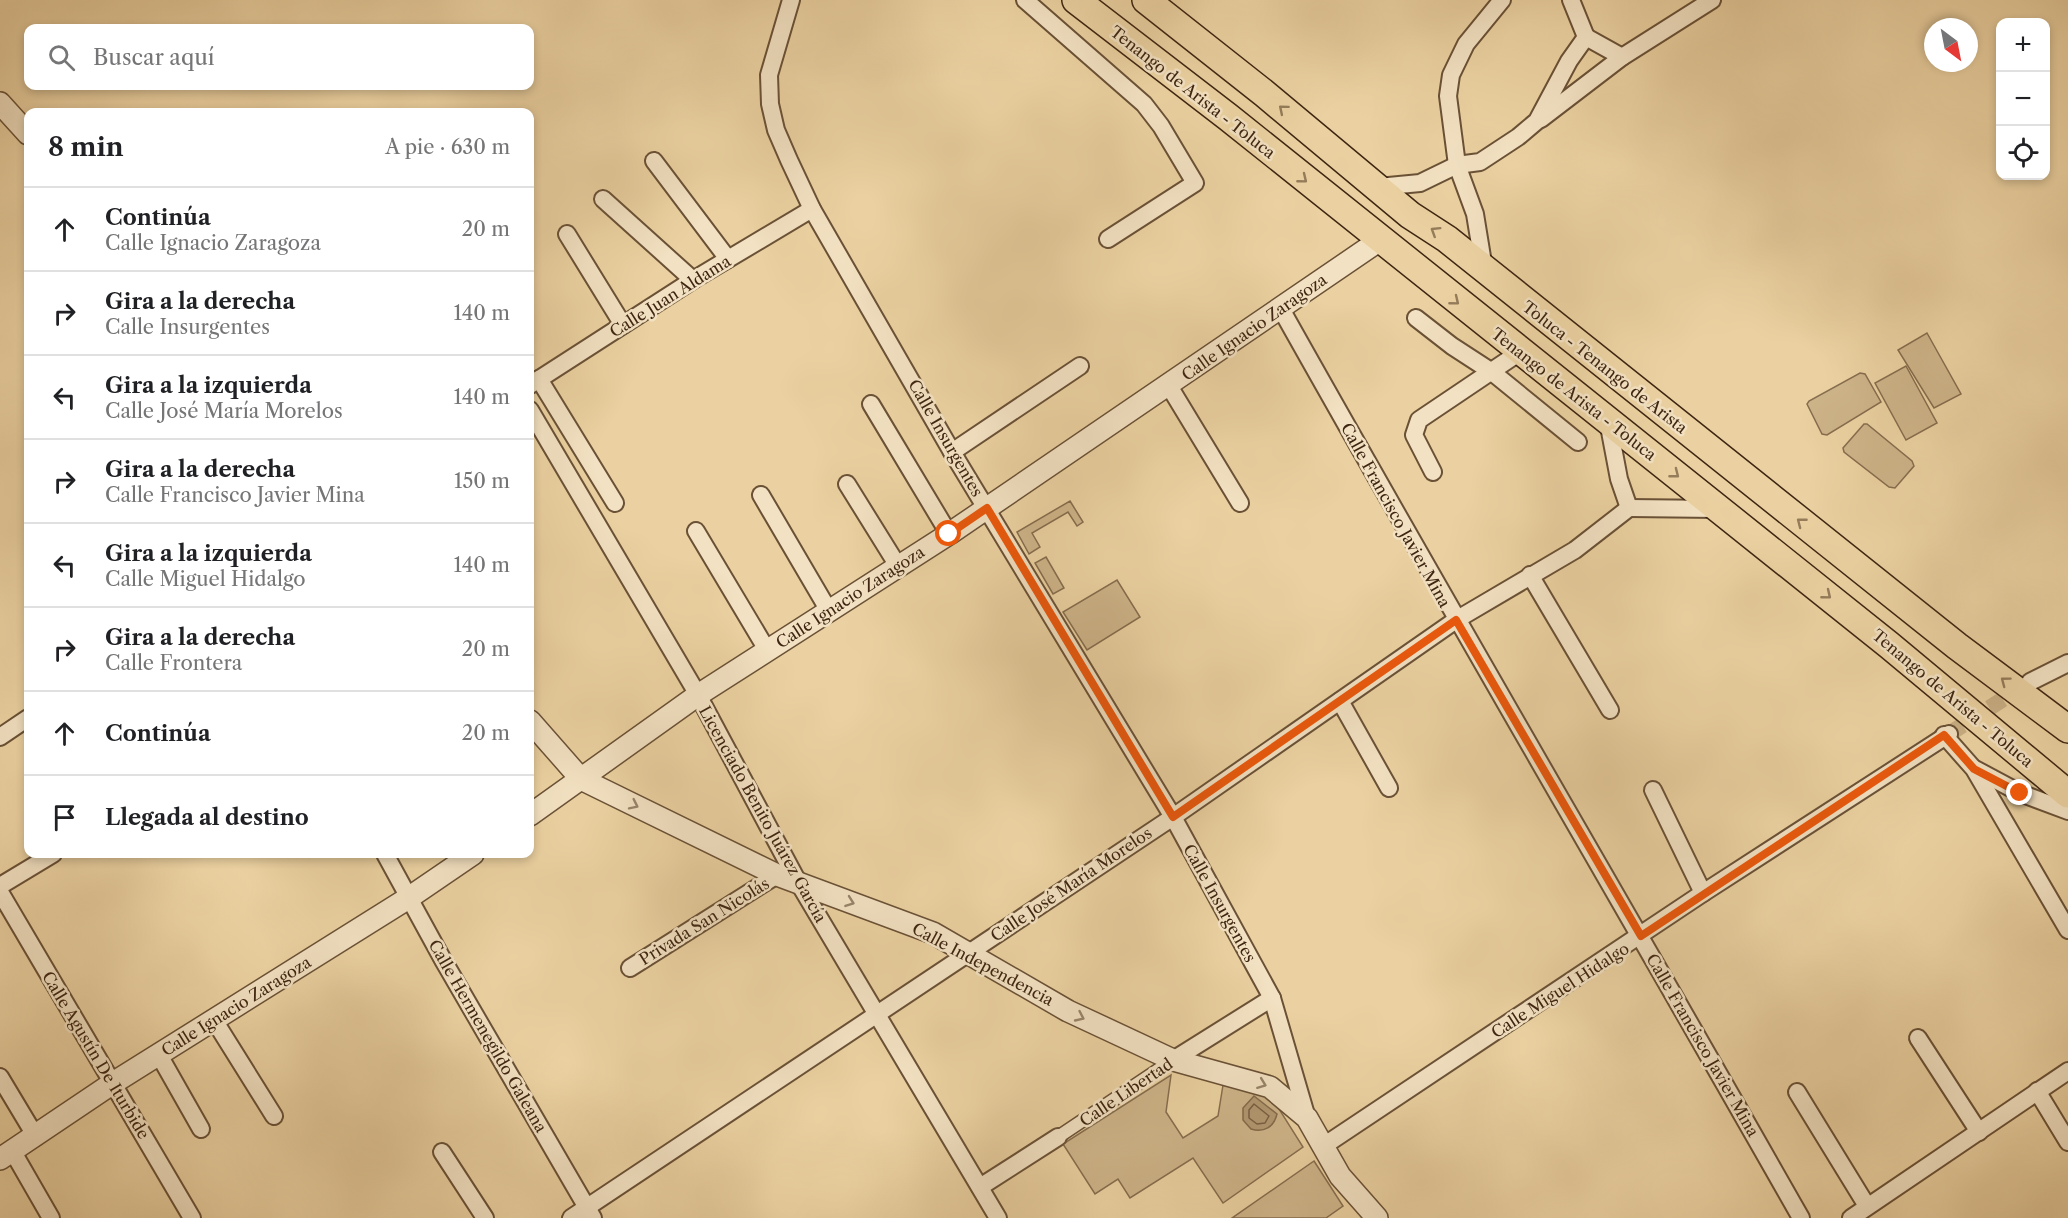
<!DOCTYPE html>
<html lang="es">
<meta charset="utf-8">
<style>
:root{--surface:#fff;--page:#f6f6f6;--text:#202124;--muted:#757577;--line:#e0e0e0}
body{margin:0;font-family:"Libre Caslon Text",serif;background:var(--page);color:var(--text)}
.controls{position:absolute;right:18px;top:18px;display:grid;overflow:hidden;border-radius:12px;box-shadow:0 3px 9px #0003}
.controls button{width:54px;height:54px;display:grid;place-items:center;padding:0;border:0;border-bottom:2px solid var(--line);background:var(--surface);color:var(--text);font:30px sans-serif}
.compass{position:absolute;left:1924px;top:18px;width:54px;height:54px;border-radius:50%;background:var(--surface);box-shadow:0 3px 9px #0003;rotate:148deg}
.stop{position:absolute;width:18px;height:18px;margin:-14px;border:4px solid #ea580c;border-radius:50%;background:#fff}
.stop.end{background:#ea580c;border-color:#fff;box-shadow:0 2px 6px #0008}
.list{margin:0;padding:0;list-style:none}
h2{display:flex;justify-content:space-between;align-items:center;height:78px;margin:0;padding:0 24px;font-size:26px}
h2 small{font-size:20px;font-weight:400;color:var(--muted)}
.list li{display:grid;grid-template-columns:39px 1fr auto;gap:18px;align-items:center;box-sizing:border-box;height:84px;padding:0 24px;border-top:2px solid var(--line)}
.list b{display:block;font-size:22px;white-space:nowrap}
.list p{margin:0;font-size:20px;white-space:nowrap;color:var(--muted)}
.list em{font-size:20px;font-style:normal;color:var(--muted)}
.icon{flex:none;width:33px;height:33px;fill:none;stroke:currentColor;stroke-width:2;stroke-linecap:round;stroke-linejoin:round}
.map{position:relative;flex:none;width:2068px;height:1218px;overflow:hidden}
.search{position:absolute;background:var(--surface);box-shadow:0 3px 9px #0003;left:24px;top:24px;width:510px;height:66px;display:flex;align-items:center;gap:15px;box-sizing:border-box;padding:0 21px;border-radius:12px;color:var(--muted);font-size:22px}
.panel{position:absolute;background:var(--surface);box-shadow:0 3px 9px #0003;left:24px;top:108px;width:510px;height:750px;border-radius:12px}
.map>svg:first-child{display:block}
</style>
<div class="map">
<svg width="2068" height="1218" viewBox="0 0 2068 1218">
<rect width="100%" height="100%" fill="#ebd1a1"/>
<filter id="stains"><feTurbulence type="fractalNoise" baseFrequency=".00333" numOctaves="4"/><feColorMatrix values="0 0 0 0 .2 0 0 0 0 .09 0 0 0 0 .02 0 0 0 .5 -.17"/></filter>
<radialGradient id="worn" r=".72"><stop offset=".6" stop-color="#630" stop-opacity="0"/><stop offset="1" stop-color="#630" stop-opacity=".3"/></radialGradient>
<!-- green -->
<g fill="#ceb489" stroke="#866d4e" stroke-width="1.5">
<polygon points="1927,333 1961,394 1934,408 1898,350"/>
<polygon points="1906,366 1937,423 1906,440 1875,383"/>
<polygon points="1860,373 1865,374 1881,402 1827,435 1822,434 1807,404 1809,401"/>
<polygon points="1864,424 1867,424 1912,461 1914,466 1895,488 1889,487 1844,452 1843,448"/>
<polygon points="1070,501 1083,522 1077,526 1068,512 1032,533 1040,547 1029,554 1017,532"/>
<polygon points="1046,557 1064,588 1053,594 1035,563"/>
<polygon points="1117,580 1140,617 1087,650 1063,612"/>
<polygon points="1171,1075 1166,1112 1183,1138 1218,1116 1223,1085 1269,1093 1303,1147 1223,1203 1193,1158 1130,1198 1118,1179 1095,1194 1063,1144"/>
<polygon points="1314,1161 1343,1206 1326,1218 1232,1218"/>
</g>
<!-- water -->
<path fill="#b19770" stroke="#836a4a" stroke-width="1.5" d="M1254,1096L1277,1114C1274,1127 1264,1133 1251,1129L1243,1120V1108Z"/>
<g fill="none" stroke-linecap="round" stroke-linejoin="round">
<!-- shore -->
<polygon stroke="#785e41" stroke-width="1.5" points="1254,1104 1269,1116 1265,1123 1257,1124 1249,1118 1249,1110"/>
<!-- minor-tunnel -->
<polyline stroke="#c9af84" stroke-width="16" stroke-dasharray="16 8" stroke-linecap="butt" points="1949,734 2022,687"/>
<defs>
<polyline id="pedestrian" points="1058,1137 1173,1060"/>
<g id="minor">
<polyline points="791,0 769,75 770,104 776,130 789,160 812,209 952,452 1173,817 1272,998 1307,1118"/>
<polyline points="1025,0 1144,104 1161,126 1195,183 1108,239"/>
<polyline points="1586,37 1622,57"/>
<polyline points="1541,119 1622,57 1712,0"/>
<polyline points="654,161 728,259"/>
<polyline points="1378,187 1420,183 1457,165 1480,162 1518,137 1537,121 1569,61 1586,37 1571,0"/>
<polyline points="603,199 693,280"/>
<polyline points="567,234 623,325"/>
<polyline points="1484,269 1475,214 1457,165 1448,96 1451,75 1466,44 1502,0"/>
<path d="M1281,309C1452,614 1629,915 1801,1218"/>
<polyline points="1416,318 1452,346 1492,372 1578,442"/>
<polyline points="539,379 615,503"/>
<polyline points="530,385 693,280 812,209"/>
<polyline points="1169,386 1240,503"/>
<polyline points="871,404 949,534"/>
<polyline points="530,410 698,695 798,882 998,1218"/>
<polyline points="1608,421 1619,479 1629,508"/>
<polyline points="952,452 1080,366"/>
<polyline points="1433,472 1414,435 1419,420 1520,352"/>
<polyline points="847,484 898,566"/>
<polyline points="761,495 829,611"/>
<polyline points="1629,508 1718,509"/>
<polyline points="696,531 767,650"/>
<polyline points="1530,575 1610,710"/>
<polyline points="2030,682 2068,663"/>
<polyline points="1340,701 1389,788"/>
<polyline points="1944,735 1974,769 2068,930"/>
<polyline points="0,737 28,718"/>
<polyline points="1975,769 2020,793 2068,811"/>
<polyline points="1653,790 1703,893"/>
<polyline points="385,854 443,960 593,1218"/>
<polyline points="0,886 53,854"/>
<polyline points="0,892 192,1218"/>
<polyline points="630,968 777,875"/>
<polyline points="214,1020 274,1116"/>
<polyline points="1918,1038 1979,1132"/>
<polyline points="159,1055 201,1129"/>
<polyline points="1173,1060 1272,998"/>
<polyline points="0,1077 36,1137"/>
<polyline points="2037,1091 2068,1142"/>
<polyline points="1797,1092 1867,1206"/>
<polyline points="1322,1147 1703,893 1949,734"/>
<polyline points="13,1152 51,1218"/>
<polyline points="442,1152 485,1218"/>
<polyline points="980,1187 1058,1137"/>
<polyline points="571,1218 1173,817 1456,620 1575,550 1629,508"/>
<polyline points="1851,1218 2068,1071"/>
</g>
<g id="tertiary">
<polyline points="0,103 28,134"/>
<polyline points="530,721 581,779 777,875 933,933 1068,1011 1173,1060 1270,1087 1307,1118 1340,1176 1377,1218"/>
<polyline points="530,815 698,695 949,534 1380,240"/>
<polyline points="0,1159 113,1083 410,897 473,854"/>
</g>
<g id="trunk">
<polyline points="1076,0 1228,117 1889,645 2068,794"/>
<polyline points="1146,0 1265,94 1410,215 1447,239 1957,646 2068,729"/>
</g>
</defs>
<!-- pedestrian casing -->
<use href="#pedestrian" stroke="#6a5136" stroke-width="15"/>
<!-- minor casing -->
<use href="#minor" stroke="#6a5136" stroke-width="20"/>
<!-- tertiary casing -->
<use href="#tertiary" stroke="#6a5136" stroke-width="24"/>
<!-- trunk casing -->
<use href="#trunk" stroke="#3f2612" stroke-width="30"/>
<!-- pedestrian -->
<use href="#pedestrian" stroke="#f2e1c2" stroke-width="12"/>
<!-- minor -->
<use href="#minor" stroke="#f2e1c2" stroke-width="16"/>
<!-- tertiary -->
<use href="#tertiary" stroke="#f2e1c2" stroke-width="21"/>
<!-- trunk -->
<use href="#trunk" stroke="#ebd1a1" stroke-width="27"/>
</g>
<!-- one-way arrows -->
<defs><path id="oneway-chevron" d="M-2-3.5L2.5 0L-2 3.5" fill="none" stroke-width="1.6" stroke-linecap="round" stroke-linejoin="round" transform="scale(1.5)"/></defs>
<g stroke="#957c5a">
<use href="#oneway-chevron" transform="translate(1283 109) rotate(-140)"/>
<use href="#oneway-chevron" transform="translate(1303 179) rotate(39)"/>
<use href="#oneway-chevron" transform="translate(1435 231) rotate(-148)"/>
<use href="#oneway-chevron" transform="translate(1455 301) rotate(39)"/>
<use href="#oneway-chevron" transform="translate(1675 474) rotate(38)"/>
<use href="#oneway-chevron" transform="translate(1801 522) rotate(-142)"/>
<use href="#oneway-chevron" transform="translate(1827 595) rotate(39)"/>
<use href="#oneway-chevron" transform="translate(2005 681) rotate(-143)"/>
</g>
<g stroke="#98846a">
<use href="#oneway-chevron" transform="translate(634 805) rotate(26)"/>
<use href="#oneway-chevron" transform="translate(850 902) rotate(20)"/>
<use href="#oneway-chevron" transform="translate(1080 1017) rotate(25)"/>
<use href="#oneway-chevron" transform="translate(1262 1084) rotate(21)"/>
</g>
<g fill="none" stroke-linecap="round" stroke-linejoin="round">
<!-- route -->
<polyline stroke="#ea580c" stroke-width="8" points="949,534 987,508 1173,817 1456,620 1641,936 1944,735 1974,769 2020,793"/>
</g>
<g text-anchor="middle" dominant-baseline="central" stroke-width="5" stroke-linejoin="round" paint-order="stroke">
<!-- street labels -->
<g font-size="16" fill="#3f2612" stroke="#f2e1c2">
<text transform="translate(1193 92) rotate(38)">Tenango de Arista - Toluca</text>
<text transform="translate(670 296) rotate(-32)">Calle Juan Aldama</text>
<text transform="translate(1254 327) rotate(-35)">Calle Ignacio Zaragoza</text>
<text transform="translate(1605 367) rotate(38)">Toluca - Tenango de Arista</text>
<text transform="translate(1574 394) rotate(38)">Tenango de Arista - Toluca</text>
<text transform="translate(946 438) rotate(60)">Calle Insurgentes</text>
<text transform="translate(1396 515) rotate(61)">Calle Francisco Javier Mina</text>
<text transform="translate(850 597) rotate(-33)">Calle Ignacio Zaragoza</text>
<text transform="translate(1953 698) rotate(40)">Tenango de Arista - Toluca</text>
<text transform="translate(763 814) rotate(61)">Licenciado Benito Juárez García</text>
<text transform="translate(1071 884) rotate(-34)">Calle José María Morelos</text>
<text transform="translate(1220 903) rotate(61)">Calle Insurgentes</text>
<text transform="translate(704 921) rotate(-32)">Privada San Nicolás</text>
<text transform="translate(983 964) rotate(28)">Calle Independencia</text>
<text transform="translate(1560 990) rotate(-33)">Calle Miguel Hidalgo</text>
<text transform="translate(236 1006) rotate(-32)">Calle Ignacio Zaragoza</text>
<text transform="translate(488 1036) rotate(60)">Calle Hermenegildo Galeana</text>
<text transform="translate(1703 1045) rotate(60)">Calle Francisco Javier Mina</text>
<text transform="translate(96 1055) rotate(59)">Calle Agustín De Iturbide</text>
<text transform="translate(1126 1092) rotate(-34)">Calle Libertad</text>
</g>
</g>
<rect width="100%" height="100%" filter="url(#stains)"/>
<rect width="100%" height="100%" fill="url(#worn)"/>
</svg>
<div class="controls">
<button>+</button>
<button>−</button>
<button><svg class="icon" aria-label="locate" viewBox="0 0 24 24"><circle cx="12" cy="12" r="6"/><path d="M12 2v4M12 18v4M2 12h4M18 12h4"/></svg></button>
</div>
<svg class="compass" viewBox="-18 -18 36 36"><path d="M0-13l5 13h-10z" fill="#e53935"/><path d="M0 13l5-13h-10z" fill="#757577"/></svg>
<div class="stop" style="left:949px;top:534px"></div>
<div class="stop end" style="left:2020px;top:793px"></div>
<div class="search"><svg class="icon" aria-label="search" viewBox="0 0 24 24"><circle cx="10" cy="10" r="6"/><path d="M15 15l6 6"/></svg>Buscar aquí</div>
<section class="panel">
<h2>8 min<small>A pie · 630 m</small></h2>
<ul class="list">
<li><svg class="icon" aria-label="ahead" viewBox="0 0 24 24"><path d="M12 20V5M6 11l6-6 6 6"/></svg><div><b>Continúa</b><p>Calle Ignacio Zaragoza</p></div><em>20 m</em></li>
<li><svg class="icon" aria-label="right" viewBox="0 0 24 24"><path d="M7 20v-9h11M14 6l5 5-5 5"/></svg><div><b>Gira a la derecha</b><p>Calle Insurgentes</p></div><em>140 m</em></li>
<li><svg class="icon" aria-label="left" viewBox="0 0 24 24"><path d="M17 20v-9H6M10 6l-5 5 5 5"/></svg><div><b>Gira a la izquierda</b><p>Calle José María Morelos</p></div><em>140 m</em></li>
<li><svg class="icon" aria-label="right" viewBox="0 0 24 24"><path d="M7 20v-9h11M14 6l5 5-5 5"/></svg><div><b>Gira a la derecha</b><p>Calle Francisco Javier Mina</p></div><em>150 m</em></li>
<li><svg class="icon" aria-label="left" viewBox="0 0 24 24"><path d="M17 20v-9H6M10 6l-5 5 5 5"/></svg><div><b>Gira a la izquierda</b><p>Calle Miguel Hidalgo</p></div><em>140 m</em></li>
<li><svg class="icon" aria-label="right" viewBox="0 0 24 24"><path d="M7 20v-9h11M14 6l5 5-5 5"/></svg><div><b>Gira a la derecha</b><p>Calle Frontera</p></div><em>20 m</em></li>
<li><svg class="icon" aria-label="ahead" viewBox="0 0 24 24"><path d="M12 20V5M6 11l6-6 6 6"/></svg><div><b>Continúa</b></div><em>20 m</em></li>
<li><svg class="icon" aria-label="arrive" viewBox="0 0 24 24"><path d="M6 21V4h12l-3 4 3 4H6"/></svg><div><b>Llegada al destino</b></div></li>
</ul>
</section>
</div>
